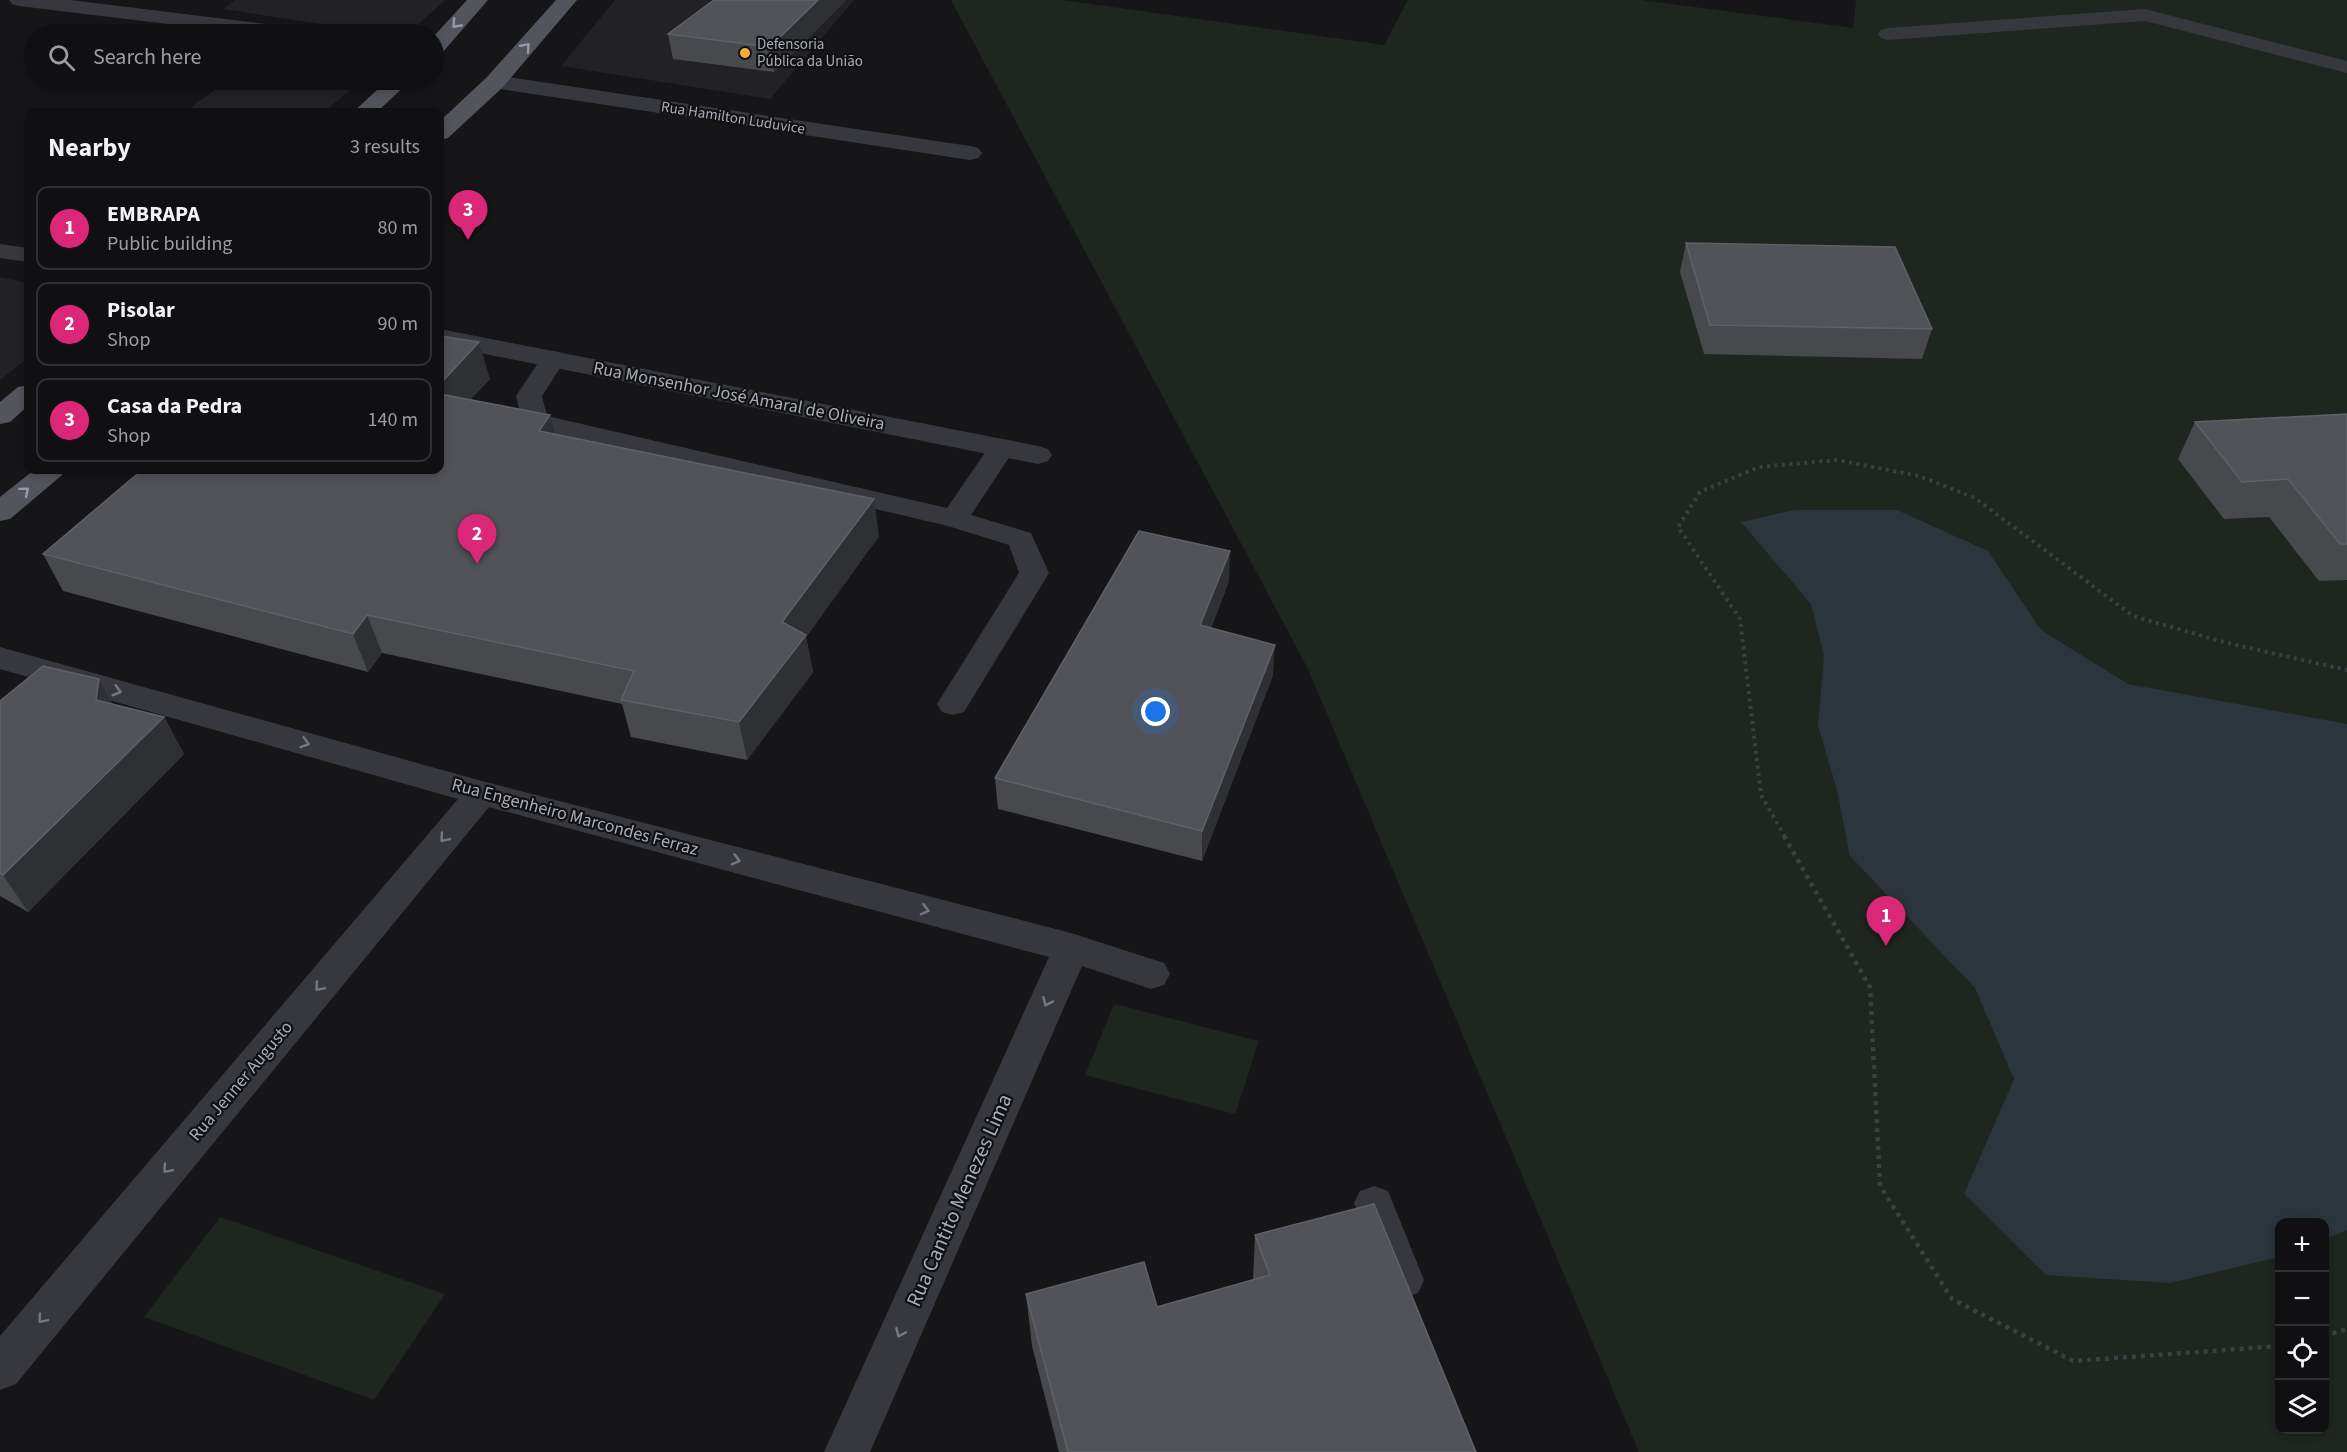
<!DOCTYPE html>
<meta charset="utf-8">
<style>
:root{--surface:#101012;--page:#19191b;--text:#f1f3f6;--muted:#9c9d9f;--line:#303032;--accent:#db2777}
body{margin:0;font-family:"Source Sans 3",sans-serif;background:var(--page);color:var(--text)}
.controls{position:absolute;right:18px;bottom:18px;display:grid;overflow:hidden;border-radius:12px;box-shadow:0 3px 9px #0003}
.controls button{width:54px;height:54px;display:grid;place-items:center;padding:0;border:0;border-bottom:2px solid var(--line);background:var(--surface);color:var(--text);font:30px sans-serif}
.you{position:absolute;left:1156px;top:712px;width:21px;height:21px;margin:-15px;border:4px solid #fff;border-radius:50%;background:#1a73e8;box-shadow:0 0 0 9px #1a73e833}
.badge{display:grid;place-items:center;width:39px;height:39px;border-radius:50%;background:var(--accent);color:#fff;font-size:20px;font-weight:700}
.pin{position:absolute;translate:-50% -50px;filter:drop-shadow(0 2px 3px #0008)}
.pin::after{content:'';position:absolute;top:32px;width:21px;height:18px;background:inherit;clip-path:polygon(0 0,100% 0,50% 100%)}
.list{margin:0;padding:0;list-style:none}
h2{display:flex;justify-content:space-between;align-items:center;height:78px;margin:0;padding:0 24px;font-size:26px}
h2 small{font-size:20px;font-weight:400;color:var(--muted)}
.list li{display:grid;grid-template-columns:39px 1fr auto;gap:18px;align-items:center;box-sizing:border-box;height:84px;margin:0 12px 12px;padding:0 12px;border:2px solid var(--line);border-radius:12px}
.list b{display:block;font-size:22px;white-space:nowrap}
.list p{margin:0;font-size:20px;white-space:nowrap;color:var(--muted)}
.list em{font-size:20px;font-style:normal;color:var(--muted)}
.icon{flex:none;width:33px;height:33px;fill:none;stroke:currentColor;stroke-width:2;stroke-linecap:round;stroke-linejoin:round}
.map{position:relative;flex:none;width:2347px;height:1452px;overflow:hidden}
.search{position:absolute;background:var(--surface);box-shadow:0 3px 9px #0003;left:24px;top:24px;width:420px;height:66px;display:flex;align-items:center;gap:15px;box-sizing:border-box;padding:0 21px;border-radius:33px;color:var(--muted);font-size:22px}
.panel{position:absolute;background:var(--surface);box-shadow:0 3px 9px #0003;left:24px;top:108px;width:420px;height:366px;border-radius:12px}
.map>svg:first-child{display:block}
</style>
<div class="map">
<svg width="2347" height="1452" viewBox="0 0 2347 1452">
<rect width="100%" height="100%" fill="#161618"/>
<!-- built -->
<g fill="#222225">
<polygon points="235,0 445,0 408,34 384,34 223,9"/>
<polygon points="615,0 854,0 770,99 561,66"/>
<polygon points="229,80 362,80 324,112 184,112"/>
<polygon points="0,277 28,283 28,358 0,380"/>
</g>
<!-- green -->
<g fill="#1e261f" fill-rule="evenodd">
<path d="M951,0H1062L1384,45L1408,0H1641L1853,28L1856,0H2347V1452H1639L1308,669ZM2280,1222H2324V1430H2280Z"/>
<polygon points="1114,1004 1259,1041 1235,1114 1085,1075"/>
<polygon points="220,1217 445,1294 374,1400 144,1317"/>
</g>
<!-- water -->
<polygon fill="#2c353c" points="1795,510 1897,510 1988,551 2041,630 2128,684 2347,724 2347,1230 2325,1239 2324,1222 2280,1222 2279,1257 2170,1283 2046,1275 1964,1194 2014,1079 1975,988 1850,856 1837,790 1818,726 1824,655 1811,604 1741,522"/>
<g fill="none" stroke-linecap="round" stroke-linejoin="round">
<!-- path-far1 -->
<polyline stroke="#3d3f44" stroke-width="4" stroke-dasharray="3 4.5" stroke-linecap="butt" points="1785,837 1761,795 1740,619 1678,527 1700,492 1759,467 1837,460 1919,476 1975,498 2133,616 2227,643 2347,670"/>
<!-- path -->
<g stroke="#3d3f44" stroke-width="4.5" stroke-dasharray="4 5" stroke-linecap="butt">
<polyline points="1784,836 1870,987 1880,1186 1952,1299 2073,1361 2280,1346"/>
<polyline points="2324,1336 2347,1329"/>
</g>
<!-- lane -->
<g fill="#37383d" fill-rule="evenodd">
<polygon points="2145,9 2347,61 2347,73 2145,21 1888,40 1881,38 1878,34 1881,30 1888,28"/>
<polygon points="553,351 562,354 566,359 542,396 547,416 947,508 993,441 1003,439 1013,441 1016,447 971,515 1031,533 1049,573 964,712 953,715 942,712 937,704 1019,573 1009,545 948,526 526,427 522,421 516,396 544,354"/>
<polygon points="1374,1186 1388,1191 1424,1280 1418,1293 1404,1298 1390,1293 1354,1203 1360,1191"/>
</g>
<!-- street -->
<g fill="#37383d" fill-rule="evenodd">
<polygon points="9,0 70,0 298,28 305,30 309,34 250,34 19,6 12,4"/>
<polygon points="495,75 970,146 978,148 982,153 978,158 970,160 487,87 484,82 487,77"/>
<polygon points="0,244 28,248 28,262 0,258"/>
<polygon points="440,329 1038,446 1048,449 1052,455 1048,461 1038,464 440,345"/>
<polygon points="0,647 482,781 1071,933 1164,963 1170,974 1164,985 1151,989 1082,966 870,1452 824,1452 1049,957 489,807 16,1384 0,1390 0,1336 458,799 0,669"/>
</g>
<!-- primary -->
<g fill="#53555c" fill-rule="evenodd">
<polygon points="467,0 488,0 442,53 434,54 434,36"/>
<polygon points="556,0 577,0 503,87 448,138 440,140 440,121 487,77"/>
<polygon points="388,80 411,80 377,112 353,112"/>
<polygon points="28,385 28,406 10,422 0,424 0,402 18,387"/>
<polygon points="34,470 65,470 61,476 10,519 0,521 0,497"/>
</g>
</g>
<!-- wall -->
<g fill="#47494d">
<polygon points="714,0 846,0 774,72 673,59 668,34"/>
<polygon points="1686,243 1932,329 1922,359 1704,354 1680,272"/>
<polygon points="440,336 490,379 470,400 555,434 879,536 806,637 813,672 747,760 631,737 622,704 382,653 368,672 63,591 43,554"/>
<polygon points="2347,414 2347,580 2319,581 2269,517 2224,519 2178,459 2195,422"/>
<polygon points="1229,581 1211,628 1273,675 1202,861 998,809 995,778"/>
<polygon points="0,701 112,704 164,717 184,754 28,912 0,896"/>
<polygon points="1255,1235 1476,1452 1059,1452 1032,1346 1026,1294 1157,1307 1253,1280"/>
</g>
<!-- shaded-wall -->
<g fill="#2f3033">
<polygon points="818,0 846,0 774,72 770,47"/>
<polygon points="479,342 490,379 443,429 440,418 440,384"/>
<polygon points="550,415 560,452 539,431"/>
<polygon points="874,499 879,536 806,637 813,672 747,760 739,722 782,622"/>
<polygon points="1230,551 1229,581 1200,655 1200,625"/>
<polygon points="367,615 382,653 368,672 353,634"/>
<polygon points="1275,645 1273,675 1202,861 1202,831"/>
<polygon points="99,679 119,716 96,700"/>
<polygon points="164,717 184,754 28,912 3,875"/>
</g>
<!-- building -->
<g fill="#525359" stroke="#5f6168" stroke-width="1.5">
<polygon points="714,0 818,0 770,47 668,34"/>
<polygon points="1686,243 1895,247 1932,329 1710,325"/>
<polygon points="440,336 479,342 440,384"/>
<polygon points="440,394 550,415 539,431 874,499 782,622 806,635 739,722 621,700 634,671 367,615 353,634 43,554 142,470 440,470"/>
<polygon points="2347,414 2347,544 2340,544 2288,479 2242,482 2195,422"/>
<polygon points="1139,531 1230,551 1200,625 1275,645 1202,831 995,778"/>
<polygon points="43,666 99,679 96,700 164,717 3,875 0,873 0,701"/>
<polygon points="1374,1204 1476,1452 1068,1452 1026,1294 1144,1262 1157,1307 1270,1275 1255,1235"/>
</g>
<!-- one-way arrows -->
<defs><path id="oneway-chevron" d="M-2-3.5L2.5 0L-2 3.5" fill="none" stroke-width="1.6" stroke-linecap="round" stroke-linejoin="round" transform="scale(1.5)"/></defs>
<g stroke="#979ba6">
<use href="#oneway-chevron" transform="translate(456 24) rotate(133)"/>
<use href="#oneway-chevron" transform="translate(526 47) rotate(-49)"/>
<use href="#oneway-chevron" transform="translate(25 491) rotate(-40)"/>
</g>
<g stroke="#757881">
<use href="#oneway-chevron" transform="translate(117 691) rotate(16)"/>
<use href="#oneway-chevron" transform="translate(305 743) rotate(16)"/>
<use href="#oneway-chevron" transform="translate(444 838) rotate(130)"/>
<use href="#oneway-chevron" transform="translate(736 860) rotate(15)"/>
<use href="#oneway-chevron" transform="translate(925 910) rotate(15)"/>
<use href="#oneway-chevron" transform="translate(319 987) rotate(130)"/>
<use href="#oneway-chevron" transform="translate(1047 1002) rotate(114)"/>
<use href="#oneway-chevron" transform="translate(167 1169) rotate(130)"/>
<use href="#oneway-chevron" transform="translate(42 1319) rotate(130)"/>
<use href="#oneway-chevron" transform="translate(900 1333) rotate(114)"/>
</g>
<!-- markers -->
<circle fill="#f2b134" stroke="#111113" stroke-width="2" cx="745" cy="53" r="6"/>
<g text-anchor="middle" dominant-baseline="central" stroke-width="4.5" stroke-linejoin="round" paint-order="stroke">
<!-- far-poi labels -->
<g font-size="15" fill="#a8adb8" stroke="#111113" text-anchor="start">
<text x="757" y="44">Defensoria<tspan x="757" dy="17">Pública da União</tspan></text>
</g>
<!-- far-street labels -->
<g font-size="15" fill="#a8adb8" stroke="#111113">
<text transform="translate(733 118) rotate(9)">Rua Hamilton Luduvice</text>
</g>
<!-- street labels -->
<g font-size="18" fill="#a8adb8" stroke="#111113">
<text transform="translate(739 396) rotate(11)">Rua Monsenhor José Amaral de Oliveira</text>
<text transform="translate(575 817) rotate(15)">Rua Engenheiro Marcondes Ferraz</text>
<text transform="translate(241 1081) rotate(-50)">Rua Jenner Augusto</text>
</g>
<!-- near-street labels -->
<g font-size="21" fill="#a8adb8" stroke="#111113">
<text transform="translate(959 1200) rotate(-66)">Rua Cantito Menezes Lima</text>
</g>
</g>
</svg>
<div class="controls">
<button>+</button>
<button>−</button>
<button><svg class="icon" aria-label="locate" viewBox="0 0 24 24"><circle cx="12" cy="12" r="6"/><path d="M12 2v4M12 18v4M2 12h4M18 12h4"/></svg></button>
<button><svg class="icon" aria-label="layers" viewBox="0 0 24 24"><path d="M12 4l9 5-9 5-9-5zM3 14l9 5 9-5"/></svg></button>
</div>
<div class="you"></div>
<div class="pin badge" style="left:1886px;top:946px">1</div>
<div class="pin badge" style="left:477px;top:564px">2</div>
<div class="pin badge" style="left:468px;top:240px">3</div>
<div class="search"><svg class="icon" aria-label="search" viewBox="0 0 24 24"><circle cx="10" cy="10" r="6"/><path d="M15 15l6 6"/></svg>Search here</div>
<section class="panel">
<h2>Nearby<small>3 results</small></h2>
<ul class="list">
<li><span class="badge">1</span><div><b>EMBRAPA</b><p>Public building</p></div><em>80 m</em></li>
<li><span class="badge">2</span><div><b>Pisolar</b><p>Shop</p></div><em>90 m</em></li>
<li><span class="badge">3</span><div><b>Casa da Pedra</b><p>Shop</p></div><em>140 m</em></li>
</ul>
</section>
</div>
